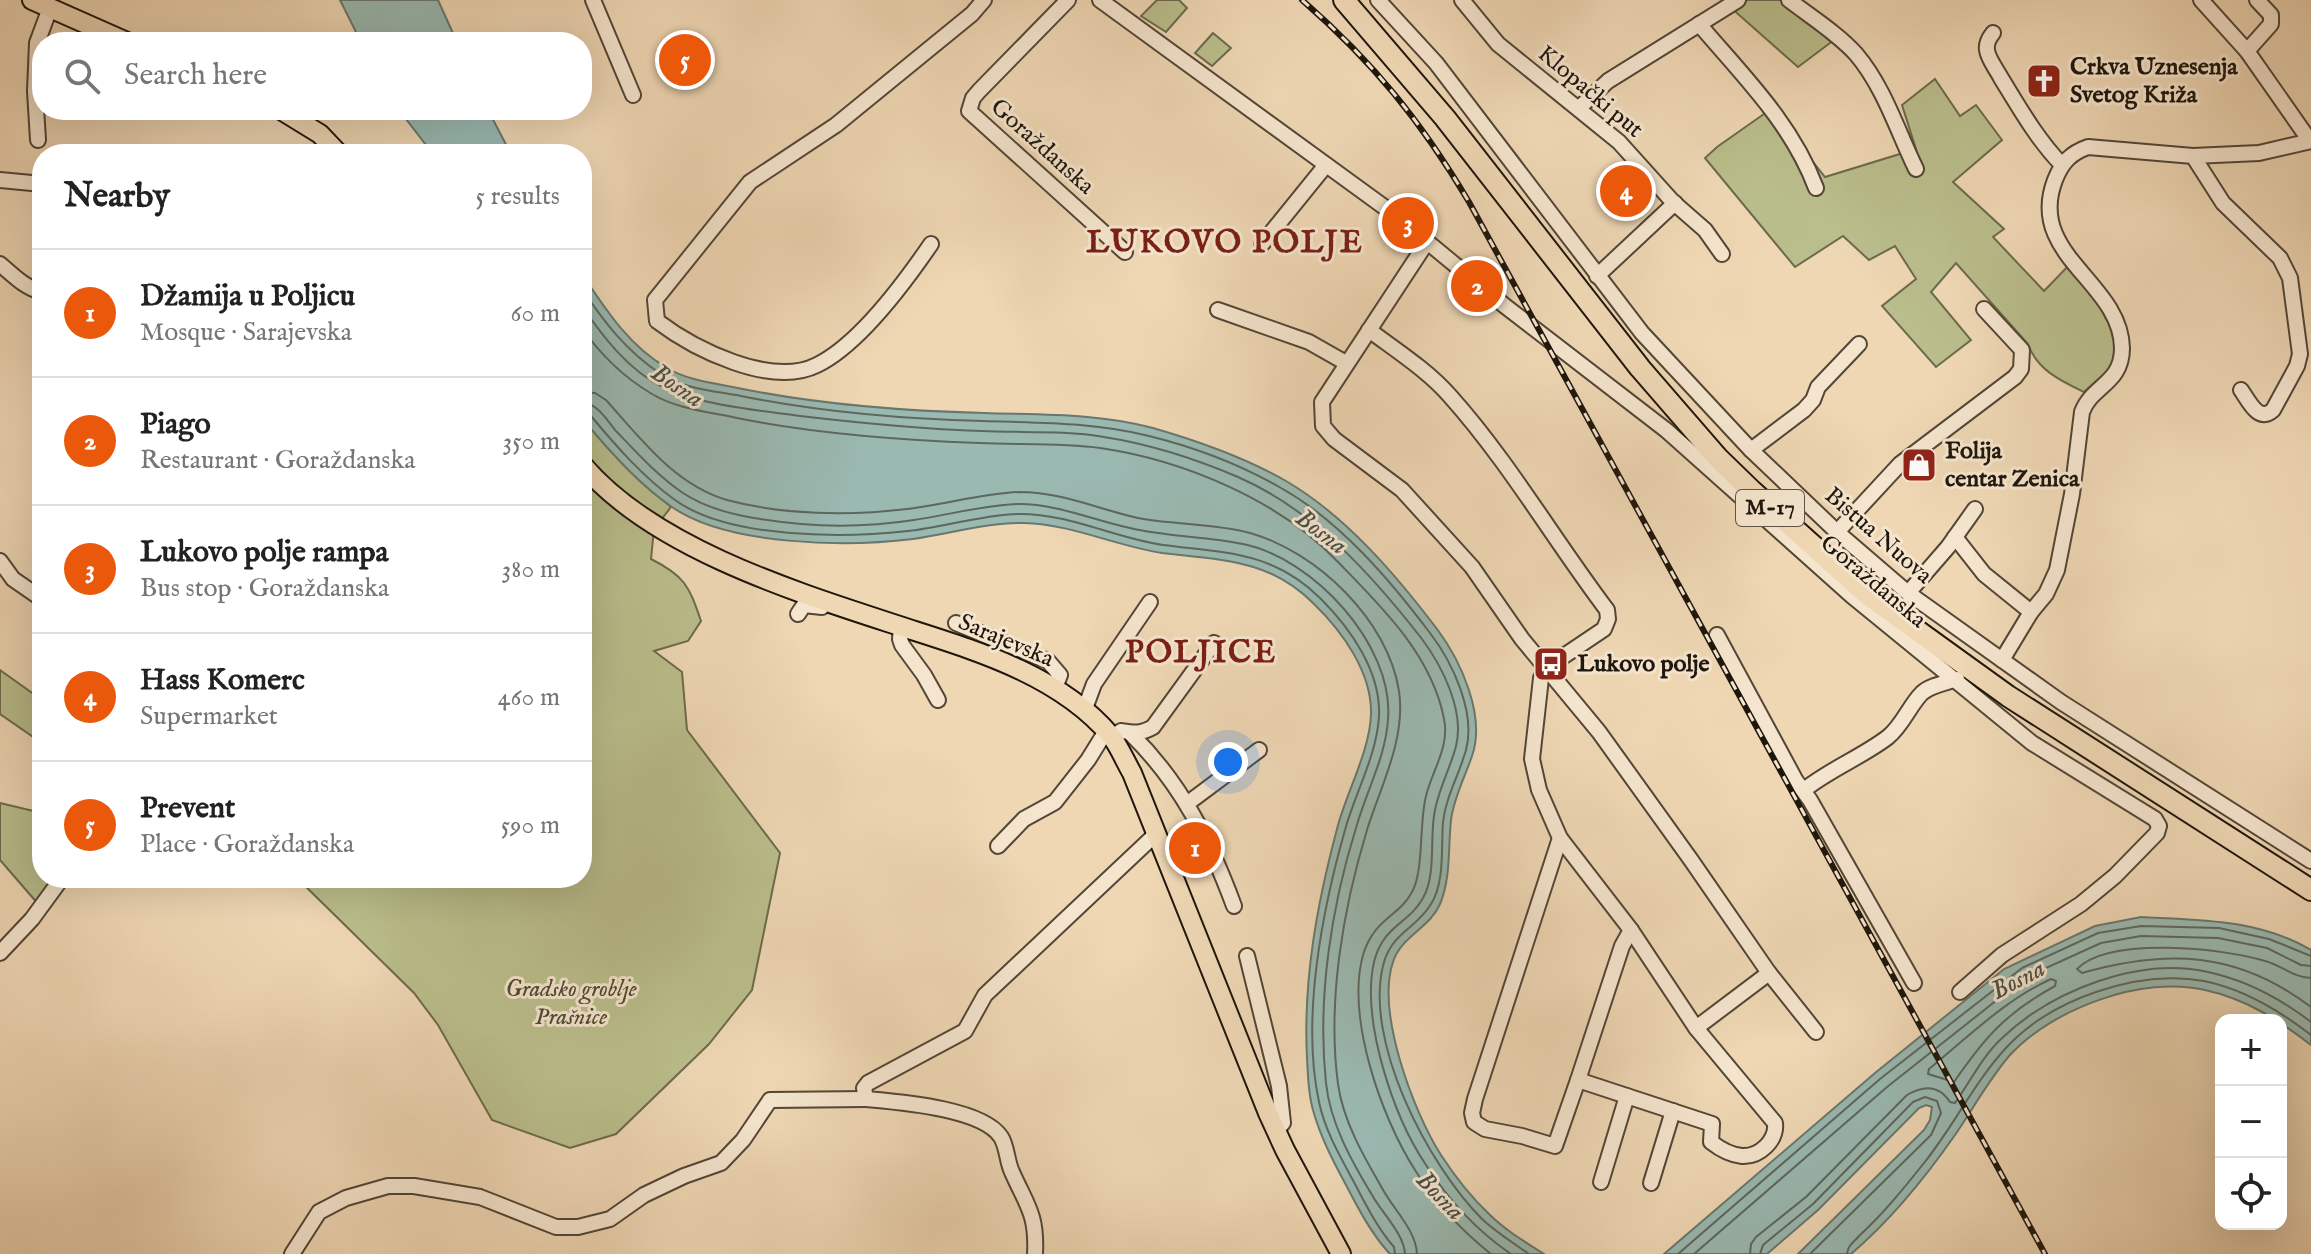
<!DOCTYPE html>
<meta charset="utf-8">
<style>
:root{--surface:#fff;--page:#f6f6f6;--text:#222;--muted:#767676;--line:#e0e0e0;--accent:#ea580c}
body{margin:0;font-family:"IM FELL English",serif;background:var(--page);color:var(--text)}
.controls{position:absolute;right:24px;bottom:24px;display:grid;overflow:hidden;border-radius:16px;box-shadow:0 8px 32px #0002}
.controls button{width:72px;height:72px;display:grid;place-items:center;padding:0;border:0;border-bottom:2px solid var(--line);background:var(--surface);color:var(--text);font:40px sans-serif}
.you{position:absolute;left:1228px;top:762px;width:28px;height:28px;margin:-20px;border:6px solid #fff;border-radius:50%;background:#1a73e8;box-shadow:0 0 0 12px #1a73e833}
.badge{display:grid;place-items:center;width:52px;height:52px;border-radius:50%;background:var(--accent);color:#fff;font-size:26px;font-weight:700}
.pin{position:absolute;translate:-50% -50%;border:4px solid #fff;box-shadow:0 2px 8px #0006}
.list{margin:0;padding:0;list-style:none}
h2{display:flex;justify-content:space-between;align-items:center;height:104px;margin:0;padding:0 32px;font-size:34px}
h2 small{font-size:26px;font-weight:400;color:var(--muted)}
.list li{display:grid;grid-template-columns:52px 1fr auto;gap:24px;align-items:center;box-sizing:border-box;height:128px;padding:0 32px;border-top:2px solid var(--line)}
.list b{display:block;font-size:30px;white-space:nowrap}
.list p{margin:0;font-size:26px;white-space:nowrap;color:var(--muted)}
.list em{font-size:26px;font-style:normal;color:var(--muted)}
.icon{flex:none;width:44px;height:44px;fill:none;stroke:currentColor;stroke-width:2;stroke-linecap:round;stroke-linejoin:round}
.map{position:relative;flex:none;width:2311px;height:1254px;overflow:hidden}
.search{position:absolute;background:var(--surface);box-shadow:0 8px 32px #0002;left:32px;top:32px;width:560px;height:88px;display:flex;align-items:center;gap:20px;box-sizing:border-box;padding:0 28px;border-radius:32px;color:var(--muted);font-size:30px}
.panel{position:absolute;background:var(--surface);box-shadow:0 8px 32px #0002;left:32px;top:144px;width:560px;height:744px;border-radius:32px}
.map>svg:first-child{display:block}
</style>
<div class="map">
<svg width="2311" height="1254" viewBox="0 0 2311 1254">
<rect width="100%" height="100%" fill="#efd7b4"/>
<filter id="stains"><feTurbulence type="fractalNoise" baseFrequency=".0025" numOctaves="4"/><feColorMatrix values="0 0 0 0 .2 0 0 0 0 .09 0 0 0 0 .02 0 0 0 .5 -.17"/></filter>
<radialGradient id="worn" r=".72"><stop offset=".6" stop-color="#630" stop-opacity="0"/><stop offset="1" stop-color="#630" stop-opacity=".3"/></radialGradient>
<!-- green -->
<g fill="#babe8c" stroke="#6c6a4c" stroke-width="2">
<polygon points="1157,0 1179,0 1187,8 1166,32 1141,16"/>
<polygon points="1741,0 1786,0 1834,40 1798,67 1730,7"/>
<polygon points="1213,33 1231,48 1212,66 1195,53"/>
<path d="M1935,79L1960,116L1976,105L2002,140L1953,182L2004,229L1993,237L2044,291L2073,261L2109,311L2118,338L2113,366L2084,392C2061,381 2037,370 2028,344L1956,263L1931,292L1971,340L1936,367L1882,306L1916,279L1895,246L1869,260L1843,236L1795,267L1705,158L1717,147L1771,109L1825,177L1916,149L1902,105Z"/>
<path d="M582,418L637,478L671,507L654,529L651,559C685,576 689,586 701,621L688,641L654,651L682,672L687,730L780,853L752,990L709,1044L616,1134L570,1148L492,1120L438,1025L414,993L297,878H582Z"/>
<polygon points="0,670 42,700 42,743 0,714"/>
<polygon points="0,803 42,813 42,878 57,878 39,905 0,860"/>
</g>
<!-- water -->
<g fill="#9ab9b1" stroke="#68786f" stroke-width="2">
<polygon points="340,0 438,0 457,42 361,42"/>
<polygon points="399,110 488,110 511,154 433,154"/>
<path d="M582,274C606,310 629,346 667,368C690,382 722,384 748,390C825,405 906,411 984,413C1041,415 1097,413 1153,428C1198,441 1246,458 1286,481C1346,516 1396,575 1437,629C1461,661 1486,716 1472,756C1465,777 1454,797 1451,820C1448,847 1451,878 1440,904C1430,928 1401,936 1393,962C1376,1012 1413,1111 1441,1155C1454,1175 1471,1197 1489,1214C1505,1230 1525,1242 1544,1254H1390C1372,1235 1358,1208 1346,1185C1333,1161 1320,1136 1313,1110C1308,1093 1308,1075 1307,1058C1303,980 1317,904 1337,829C1346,793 1370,751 1371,714C1372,673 1343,632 1314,604C1270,559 1221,560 1162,553C1116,546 1071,524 1024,523C987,522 950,534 913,539C847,547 728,546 672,507C638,484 608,450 582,418Z"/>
<path d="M2141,917C2200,920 2259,919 2311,950V1045C2279,1020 2246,999 2205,990C2143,975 2052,1009 2010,1055C1989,1079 1973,1109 1955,1135C1925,1178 1891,1220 1851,1254H1798L1924,1130L1930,1120L1932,1107L1926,1105L1919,1108L1818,1210L1767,1254H1664L1875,1073L2004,969L2095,926Z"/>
</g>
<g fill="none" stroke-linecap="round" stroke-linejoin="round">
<!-- shore -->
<g stroke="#5c685e" stroke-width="2">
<path d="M582,289C604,322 627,352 661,374C684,389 715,391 741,396C820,412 902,419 983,421C1039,423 1094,422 1149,436C1194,447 1241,465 1281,488C1340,521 1390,580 1430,633C1453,663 1476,713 1466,750C1459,775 1446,796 1443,822C1441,847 1445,882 1431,904C1417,928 1393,932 1384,962C1362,1039 1428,1165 1482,1219C1496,1232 1513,1243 1529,1254"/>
<path d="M582,306C603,337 629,371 663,387C704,406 756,410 800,416C860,423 920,429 981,431C1022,433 1063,430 1104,437C1149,444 1196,459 1238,477C1314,510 1372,575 1422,639C1442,666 1465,711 1456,746C1450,770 1437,791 1434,816C1430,841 1436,875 1423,898C1409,924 1383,925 1374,962C1361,1020 1393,1116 1426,1165C1448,1199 1477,1231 1511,1254"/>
<path d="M582,328C600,354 625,378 652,394C677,409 709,412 737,418C816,434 898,440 979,443C1019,445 1059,443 1100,448C1183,460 1279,500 1337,561C1381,606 1432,655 1444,719C1450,746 1432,771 1426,796C1419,823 1424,871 1412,892C1399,917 1374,918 1363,955C1346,1017 1381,1117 1415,1170C1435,1202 1462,1231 1491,1254"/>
<path d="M582,392L595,393L606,400C640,438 675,485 727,500C783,515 849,516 907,509C945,505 982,493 1020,492C1061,492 1098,509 1138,518C1174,525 1214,523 1250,533C1317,552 1388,620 1399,691C1406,739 1381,785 1367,830C1343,909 1327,1001 1338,1084C1343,1121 1364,1157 1382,1188C1393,1209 1416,1230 1417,1254"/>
<path d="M582,404C589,404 591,404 596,408C604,414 610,424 616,431C637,453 658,476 683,493C704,507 730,514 754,518C805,527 862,528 914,520C948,515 984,505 1019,504C1057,504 1093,520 1130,528C1167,537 1206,536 1243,544C1313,558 1394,645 1388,719C1386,756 1366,792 1356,828C1331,908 1317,999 1326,1083C1330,1123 1352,1162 1372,1195C1382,1213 1404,1234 1405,1254"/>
<path d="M582,414L591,416C616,446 643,477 675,500C729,539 843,538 908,531C944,527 981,515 1018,514C1067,513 1115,538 1163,545C1225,553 1273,551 1321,599C1351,629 1381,672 1379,716C1377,755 1355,793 1345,830C1322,911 1301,1019 1319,1102C1325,1131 1341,1158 1355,1184C1366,1205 1378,1229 1394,1247L1395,1254"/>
<path d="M2311,978C2294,978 2281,965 2265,961C2223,948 2109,936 2077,969L2082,973C2167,949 2237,951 2311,1007"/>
<path d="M2051,979L2056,981L2055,986C2006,1013 1985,1037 1954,1082L1928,1074L1929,1069C1968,1037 2005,1000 2051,979Z"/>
<polyline points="1678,1254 1880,1079 2022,968 2098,933 2141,926 2219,928 2269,939 2311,956"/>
<polyline points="1694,1254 1887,1087 2026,977 2101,943 2141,936 2218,938 2267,948 2301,965 2311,966"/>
<path d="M1750,1254L1751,1244L1756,1237L1806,1197L1907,1095C1924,1085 1939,1085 1950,1102L1955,1103C1970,1082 1982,1057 2001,1039C2051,991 2139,956 2208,972C2245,980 2281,999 2311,1022"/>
<polyline points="1760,1254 1763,1245 1813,1204 1913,1102 1925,1097 1937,1101 1941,1113 1931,1135 1810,1254"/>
<path d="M1847,1254C1848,1245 1854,1242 1860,1235C1884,1213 1904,1188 1924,1163C1953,1127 1974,1083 2005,1049C2050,999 2138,969 2204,981C2244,989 2280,1011 2311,1035"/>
</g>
<defs>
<g id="minor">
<polyline points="593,0 633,95"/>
<polyline points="1068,0 979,91 973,98 969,111 1125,252"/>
<polyline points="1100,0 1391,212 1505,306 1666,430 1852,596 2032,743 2155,819 2159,826 2157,833 2115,876 2081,904 2002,955 1960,992"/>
<polyline points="1378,0 1436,63 1642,333 1751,450 1837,532 1908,593 2061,702 2311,861"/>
<polyline points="1462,0 1498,44 1619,142 1673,202 1705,230 1722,254"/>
<path d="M1789,0C1811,17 1837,33 1856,54C1884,87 1897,130 1916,169"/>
<polyline points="2201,0 2247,51 2310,141"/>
<path d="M1699,24C1743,76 1791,122 1816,188"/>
<path d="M1993,33C1989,38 1986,44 1987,50C1988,59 1997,70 2001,78C2020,109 2037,139 2062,165"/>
<polyline points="2247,51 2271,24 2271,15 2257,0"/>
<polyline points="1579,108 1608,81 1738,0"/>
<polyline points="38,140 35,91 37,43 50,8"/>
<path d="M2193,156L2223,203L2280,258L2290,278L2300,354L2297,366L2273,410C2258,423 2249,401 2241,390"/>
<polyline points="0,180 42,184"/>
<polyline points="1427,242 1322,402 1323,426 1334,439 1402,490 1472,567 1522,639 1599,732 1691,860 1769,973 1816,1032"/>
<path d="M931,244C905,282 858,345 817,365C771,388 694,349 657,321L655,300L750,182L836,125L972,14L984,0"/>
<polyline points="1262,244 1326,165"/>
<path d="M0,264C13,275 25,288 42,292"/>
<polyline points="1597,276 1675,203"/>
<polyline points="1218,310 1309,342 1346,363"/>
<path d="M1369,330C1397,351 1427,370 1450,396C1509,462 1554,540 1607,610L1608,619L1604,629L1546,668L1541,678L1532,759L1539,790L1560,838L1631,930L1696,1028L1769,973"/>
<polyline points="1751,450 1804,410 1813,400 1818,387 1859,344"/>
<polyline points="1837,532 1900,464 2015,377 2021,369 2022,350 1984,309"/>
<polyline points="1955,537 1984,574 2031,612"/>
<polyline points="0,561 13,579 42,599"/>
<polyline points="1908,593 1948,547 1975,509"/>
<polyline points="798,614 804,605 822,607"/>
<polyline points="956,623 1048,661 1060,675 1055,688"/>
<polyline points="901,626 900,639 902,645 924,675 938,700"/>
<polyline points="1717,635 1796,781 1810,800 1914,983"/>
<path d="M2002,660L2031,612L2046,594L2057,570L2072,494L2082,412C2092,385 2122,384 2122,348C2121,282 2026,255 2055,180C2062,162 2071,153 2088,147L2193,156L2259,153L2311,141"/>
<polyline points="1084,711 1094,684 1150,602"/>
<path d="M1131,734C1181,783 1210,841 1234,906"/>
<path d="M1112,737L1121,731C1135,733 1141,734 1153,727L1214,643"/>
<path d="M1804,790C1830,769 1862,757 1888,737C1903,725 1909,706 1922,693C1931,685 1946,683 1957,679"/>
<polyline points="1188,803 1259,750"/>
<polyline points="1560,838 1475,1099 1472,1113 1474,1122 1485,1129 1522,1136 1555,1146 1578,1080"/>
<polyline points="998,846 1024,819 1055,802 1088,760 1106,731"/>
<path d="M1631,930L1622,946L1578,1080L1712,1124L1711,1142C1720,1149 1730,1155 1742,1156C1760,1157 1777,1140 1775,1123L1696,1028"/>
<polyline points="0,953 32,919 62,878"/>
<polyline points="1247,956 1279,1086 1283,1123 1276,1131"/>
<polyline points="1601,1182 1627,1096"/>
<polyline points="1651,1183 1673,1111"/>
<polyline points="292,1254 319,1212 346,1198 388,1186 414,1186 480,1197 556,1227 578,1227 610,1219 644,1195 684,1176 721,1163 743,1140 770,1100 866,1099"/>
<path d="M1035,1254C1037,1214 1027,1206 1012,1172C1007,1162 1007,1146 1001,1137C982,1108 898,1102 866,1099L864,1088L868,1083L965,1031L985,995L1157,833"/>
</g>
<g id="major">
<polyline points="32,0 127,42"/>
<polyline points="281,110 320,134 339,154"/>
<path d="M582,464C656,552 809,596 915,631C984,653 1062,678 1111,736C1119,746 1125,761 1132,773L1268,1113L1285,1150L1341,1254"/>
</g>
<polyline id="highway" points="1344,0 1445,118 1640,368 1718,458 1752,491 1868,595 1958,660 2008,696 2311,890"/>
</defs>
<!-- minor casing -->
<use href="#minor" stroke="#524636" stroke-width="18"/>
<!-- major casing -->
<use href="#major" stroke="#1e160c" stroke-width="22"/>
<!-- highway casing -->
<use href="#highway" stroke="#1e160c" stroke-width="24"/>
<!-- minor -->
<use href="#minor" stroke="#f5e5ce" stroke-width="14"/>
<!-- major -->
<use href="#major" stroke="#efd7b4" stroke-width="18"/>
<!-- highway -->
<use href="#highway" stroke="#efd7b4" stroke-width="20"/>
<defs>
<path id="rail" d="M1302,0C1373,62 1421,121 1469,202L2045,1254"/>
</defs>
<!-- rail casing -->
<use href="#rail" stroke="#1e160c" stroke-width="6"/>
<!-- rail -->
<use href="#rail" stroke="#f5e5ce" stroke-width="3" stroke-dasharray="9" stroke-linecap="butt"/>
</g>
<!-- icons -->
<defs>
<symbol id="church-square" viewBox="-11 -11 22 22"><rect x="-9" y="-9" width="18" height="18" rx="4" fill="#8f2418" stroke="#f5e5ce"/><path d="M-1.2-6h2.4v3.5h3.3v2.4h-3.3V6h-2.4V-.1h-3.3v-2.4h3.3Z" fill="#fff"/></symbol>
<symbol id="shop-square" viewBox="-11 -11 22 22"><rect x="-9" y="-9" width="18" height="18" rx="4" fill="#8f2418" stroke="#f5e5ce"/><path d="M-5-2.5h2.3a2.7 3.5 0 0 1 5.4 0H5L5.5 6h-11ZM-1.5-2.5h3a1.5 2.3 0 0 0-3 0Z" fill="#fff"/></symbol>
<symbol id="bus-square" viewBox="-11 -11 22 22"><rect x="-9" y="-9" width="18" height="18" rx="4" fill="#8f2418" stroke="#f5e5ce"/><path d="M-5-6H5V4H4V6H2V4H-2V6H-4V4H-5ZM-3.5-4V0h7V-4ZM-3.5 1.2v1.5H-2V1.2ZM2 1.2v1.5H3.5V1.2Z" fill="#fff"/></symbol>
</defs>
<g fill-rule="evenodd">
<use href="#church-square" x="2024" y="61" width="40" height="40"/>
<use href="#shop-square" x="1899" y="445" width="40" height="40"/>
<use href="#bus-square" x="1531" y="644" width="40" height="40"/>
</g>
<g text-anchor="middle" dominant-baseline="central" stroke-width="6" stroke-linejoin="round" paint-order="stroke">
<!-- shield labels -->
<rect fill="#f5e5ce" stroke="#5e5446" stroke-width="2" x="1736" y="490" width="68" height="36" rx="6"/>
<g font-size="22" font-weight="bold" fill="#1e160c">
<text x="1770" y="508">M-17</text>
</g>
<!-- poi labels -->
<g font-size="24" font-weight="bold" fill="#1e160c" stroke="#f5e5ce" text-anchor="start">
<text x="2070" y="67">Crkva Uznesenja<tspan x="2070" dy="28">Svetog Križa</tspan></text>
<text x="1945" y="451">Folija<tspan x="1945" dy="28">centar Zenica</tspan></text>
<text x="1577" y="664">Lukovo polje</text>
</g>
<!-- street labels -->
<g font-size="24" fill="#1e160c" stroke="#f5e5ce">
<text transform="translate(1590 92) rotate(40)">Klopački put</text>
<text transform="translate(1042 147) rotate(42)">Goraždanska</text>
<text transform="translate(1878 536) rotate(41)">Bistua Nuova</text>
<text transform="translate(1873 582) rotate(40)">Goraždanska</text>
<text transform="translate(1006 641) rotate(23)">Sarajevska</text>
</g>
<!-- park labels -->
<g font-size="24" font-style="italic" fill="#4d4832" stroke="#f5e5ce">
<text x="571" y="989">Gradsko groblje<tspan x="571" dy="28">Prašnice</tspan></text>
</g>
<!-- water labels -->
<g font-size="26" font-style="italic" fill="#494f46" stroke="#f5e5ce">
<text transform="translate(677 386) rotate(34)">Bosna</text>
<text transform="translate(1321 532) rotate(37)">Bosna</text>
<text transform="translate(2018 980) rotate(-28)">Bosna</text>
<text transform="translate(1440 1196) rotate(46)">Bosna</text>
</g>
<!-- district labels -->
<g font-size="32" font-weight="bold" letter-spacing="2" fill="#7a1f14" stroke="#f5e5ce">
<text x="1225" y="243">LUKOVO POLJE</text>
<text x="1201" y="653">POLJICE</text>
</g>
</g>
<rect width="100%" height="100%" filter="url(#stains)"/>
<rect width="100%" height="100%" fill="url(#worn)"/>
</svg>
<div class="controls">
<button>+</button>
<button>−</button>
<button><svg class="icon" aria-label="locate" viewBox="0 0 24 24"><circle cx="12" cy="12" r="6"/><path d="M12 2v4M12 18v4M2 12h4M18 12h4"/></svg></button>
</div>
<div class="you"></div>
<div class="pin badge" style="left:1195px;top:848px">1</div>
<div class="pin badge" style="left:1477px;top:286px">2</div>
<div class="pin badge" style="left:1408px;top:223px">3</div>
<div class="pin badge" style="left:1626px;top:191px">4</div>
<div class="pin badge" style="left:685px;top:60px">5</div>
<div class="search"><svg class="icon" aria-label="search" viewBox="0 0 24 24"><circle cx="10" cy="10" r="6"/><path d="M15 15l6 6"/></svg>Search here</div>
<section class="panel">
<h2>Nearby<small>5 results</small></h2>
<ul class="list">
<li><span class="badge">1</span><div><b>Džamija u Poljicu</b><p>Mosque · Sarajevska</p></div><em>60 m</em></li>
<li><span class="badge">2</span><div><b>Piago</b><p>Restaurant · Goraždanska</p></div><em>350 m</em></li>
<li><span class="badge">3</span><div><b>Lukovo polje rampa</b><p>Bus stop · Goraždanska</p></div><em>380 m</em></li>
<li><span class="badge">4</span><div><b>Hass Komerc</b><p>Supermarket</p></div><em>460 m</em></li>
<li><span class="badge">5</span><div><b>Prevent</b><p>Place · Goraždanska</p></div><em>590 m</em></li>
</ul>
</section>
</div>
